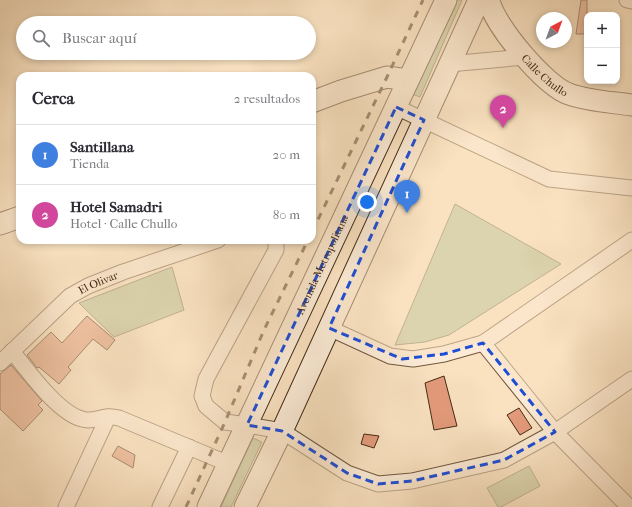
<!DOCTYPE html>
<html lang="es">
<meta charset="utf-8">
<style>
:root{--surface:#fff;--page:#f2f2f3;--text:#2b2b33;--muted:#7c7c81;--line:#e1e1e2;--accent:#111827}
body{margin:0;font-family:"IM FELL French Canon",serif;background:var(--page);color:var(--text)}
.controls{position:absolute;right:12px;top:12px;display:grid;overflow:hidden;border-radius:8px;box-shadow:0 2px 6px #0003}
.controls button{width:36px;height:36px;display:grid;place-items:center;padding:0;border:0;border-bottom:1px solid var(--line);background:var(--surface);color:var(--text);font:20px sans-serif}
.compass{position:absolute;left:536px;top:12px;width:36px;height:36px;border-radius:50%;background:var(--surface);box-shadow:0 2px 6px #0003;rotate:41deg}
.you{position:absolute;left:367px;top:202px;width:14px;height:14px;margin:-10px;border:3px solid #fff;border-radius:50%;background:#1a73e8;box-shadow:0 0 0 6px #1a73e833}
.badge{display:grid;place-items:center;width:26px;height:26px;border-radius:50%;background:var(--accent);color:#fff;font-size:13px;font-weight:700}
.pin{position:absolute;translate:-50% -33px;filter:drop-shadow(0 1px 2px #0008)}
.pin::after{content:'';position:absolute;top:21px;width:14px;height:12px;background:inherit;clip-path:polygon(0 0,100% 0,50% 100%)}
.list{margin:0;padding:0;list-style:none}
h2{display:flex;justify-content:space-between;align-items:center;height:52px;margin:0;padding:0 16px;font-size:17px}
h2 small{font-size:13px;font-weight:400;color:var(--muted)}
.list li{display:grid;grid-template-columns:26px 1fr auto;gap:12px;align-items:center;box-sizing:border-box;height:60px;padding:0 16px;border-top:1px solid var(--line)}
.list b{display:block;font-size:15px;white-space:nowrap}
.list p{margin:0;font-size:13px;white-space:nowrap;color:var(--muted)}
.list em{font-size:13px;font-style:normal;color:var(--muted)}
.icon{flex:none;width:22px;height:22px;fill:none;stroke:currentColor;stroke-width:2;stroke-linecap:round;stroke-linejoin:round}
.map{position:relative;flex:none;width:632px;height:507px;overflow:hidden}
.search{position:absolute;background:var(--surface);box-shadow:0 2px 6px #0003;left:16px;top:16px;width:300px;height:44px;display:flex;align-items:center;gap:10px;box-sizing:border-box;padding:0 14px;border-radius:22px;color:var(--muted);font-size:15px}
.panel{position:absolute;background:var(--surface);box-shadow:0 2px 6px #0003;left:16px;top:72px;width:300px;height:172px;border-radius:12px}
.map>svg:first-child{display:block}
</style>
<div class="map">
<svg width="632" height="507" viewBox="0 0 632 507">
<rect width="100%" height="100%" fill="#fae2c1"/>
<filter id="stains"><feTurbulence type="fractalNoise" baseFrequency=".005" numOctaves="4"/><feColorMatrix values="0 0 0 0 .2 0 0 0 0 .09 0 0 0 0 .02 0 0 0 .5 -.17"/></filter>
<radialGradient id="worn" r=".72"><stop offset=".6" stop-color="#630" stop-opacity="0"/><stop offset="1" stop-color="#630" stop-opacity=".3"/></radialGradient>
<!-- green -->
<g fill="#b8c498" stroke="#7e7756">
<polygon points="452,0 462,0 420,97 412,94"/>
<polygon points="455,204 561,264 449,335 425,342 395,345"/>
<polygon points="172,267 184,310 114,337 79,303"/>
<polygon points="253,438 262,442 231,507 221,507"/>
<polygon points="529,466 540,486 501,507 498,507 487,488"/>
</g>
<!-- building -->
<g fill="#e49b7c" stroke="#432a13">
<polygon points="581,0 587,0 587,34 576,34"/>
<polygon points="87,316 115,340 107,350 93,339 69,366 68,367 71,370 59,384 39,367 37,368 27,355 51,332 62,343"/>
<polygon points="11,365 42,401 38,405 43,410 23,431 0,409 0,374"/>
<polygon points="444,376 457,426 434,430 425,383"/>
<polygon points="519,408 532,428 520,435 507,415"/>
<polygon points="364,434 379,436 374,448 361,444"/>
<polygon points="118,446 135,455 133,468 112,456"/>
</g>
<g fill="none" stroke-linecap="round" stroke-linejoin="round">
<defs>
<g id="street">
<polyline points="627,0 632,1"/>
<polyline points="449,64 525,57"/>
<polyline points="396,107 549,179 632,188"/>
<polyline points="276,240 276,250 206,379 202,396 206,406 225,422 247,425 282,431 347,473 378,484 412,481 504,460 555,432 632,379"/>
<polyline points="329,328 390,356 413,359 444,354 483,343 632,240"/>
<polyline points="483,343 555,432 629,507"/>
<path d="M12,351C28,371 58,413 82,419C91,422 98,418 107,417C111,416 115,417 119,418L229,464"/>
<path id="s1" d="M0,363L70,296L88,286L123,272L218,240"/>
<polyline points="66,507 108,417"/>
<polyline points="160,507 189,447"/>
</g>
<g id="secondary">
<path id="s2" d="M489,0C493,24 545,86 569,94C588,101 611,102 632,105"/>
<polyline points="312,102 341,91 387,77 408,80"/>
<polyline points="0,224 20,217"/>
<path id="s3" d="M208,507L446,0"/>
<polyline points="245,507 282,431 479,0"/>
</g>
</defs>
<!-- street casing -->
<use href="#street" stroke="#71583e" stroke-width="17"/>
<!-- secondary casing -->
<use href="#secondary" stroke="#432a13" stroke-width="23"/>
<!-- street -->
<use href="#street" stroke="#fcecd7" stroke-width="15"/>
<!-- secondary -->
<use href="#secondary" stroke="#fcecd7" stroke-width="21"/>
<!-- rail -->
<g stroke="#432a13" stroke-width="3" stroke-dasharray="7 7" stroke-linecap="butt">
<polyline points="312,232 387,77 423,0"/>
<polyline points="186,507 225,422 264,330 308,240"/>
</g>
</g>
<!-- marked area -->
<path d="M0 0H632V507H0ZM396,107L424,120L329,328L402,359L444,354L483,343L555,432L504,460L412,481L378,484L347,473L282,431L247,425Z" fill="#fae2c1" fill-opacity=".55" fill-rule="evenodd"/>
<path fill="none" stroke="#1d4ed8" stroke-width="3" stroke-dasharray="8 5" stroke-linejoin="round" d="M396,107L424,120L329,328L402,359L444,354L483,343L555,432L504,460L412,481L378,484L347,473L282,431L247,425Z"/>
<g text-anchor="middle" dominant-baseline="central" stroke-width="3" stroke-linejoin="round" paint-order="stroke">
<!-- street labels -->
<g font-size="11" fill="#432a13" stroke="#fcecd7">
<text stroke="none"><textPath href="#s2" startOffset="95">Calle Chullo</textPath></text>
<text stroke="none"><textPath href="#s3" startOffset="268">Avenida Metropolitana</textPath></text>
<text stroke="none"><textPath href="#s1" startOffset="128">El Olivar</textPath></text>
</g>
</g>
<rect width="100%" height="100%" filter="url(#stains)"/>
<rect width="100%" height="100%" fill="url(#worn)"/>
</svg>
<div class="controls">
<button>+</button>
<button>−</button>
</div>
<svg class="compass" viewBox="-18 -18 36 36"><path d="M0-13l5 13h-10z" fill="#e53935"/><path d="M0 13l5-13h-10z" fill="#7c7c81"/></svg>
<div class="you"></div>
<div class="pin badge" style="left:407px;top:213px;background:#3f7fe0">1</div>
<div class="pin badge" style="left:503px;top:128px;background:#d1479c">2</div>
<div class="search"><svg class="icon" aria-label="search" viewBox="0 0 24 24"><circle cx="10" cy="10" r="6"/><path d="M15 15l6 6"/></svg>Buscar aquí</div>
<section class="panel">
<h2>Cerca<small>2 resultados</small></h2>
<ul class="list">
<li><span class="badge" style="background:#3f7fe0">1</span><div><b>Santillana</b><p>Tienda</p></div><em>20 m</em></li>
<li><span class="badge" style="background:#d1479c">2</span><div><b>Hotel Samadri</b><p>Hotel · Calle Chullo</p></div><em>80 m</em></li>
</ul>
</section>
</div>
